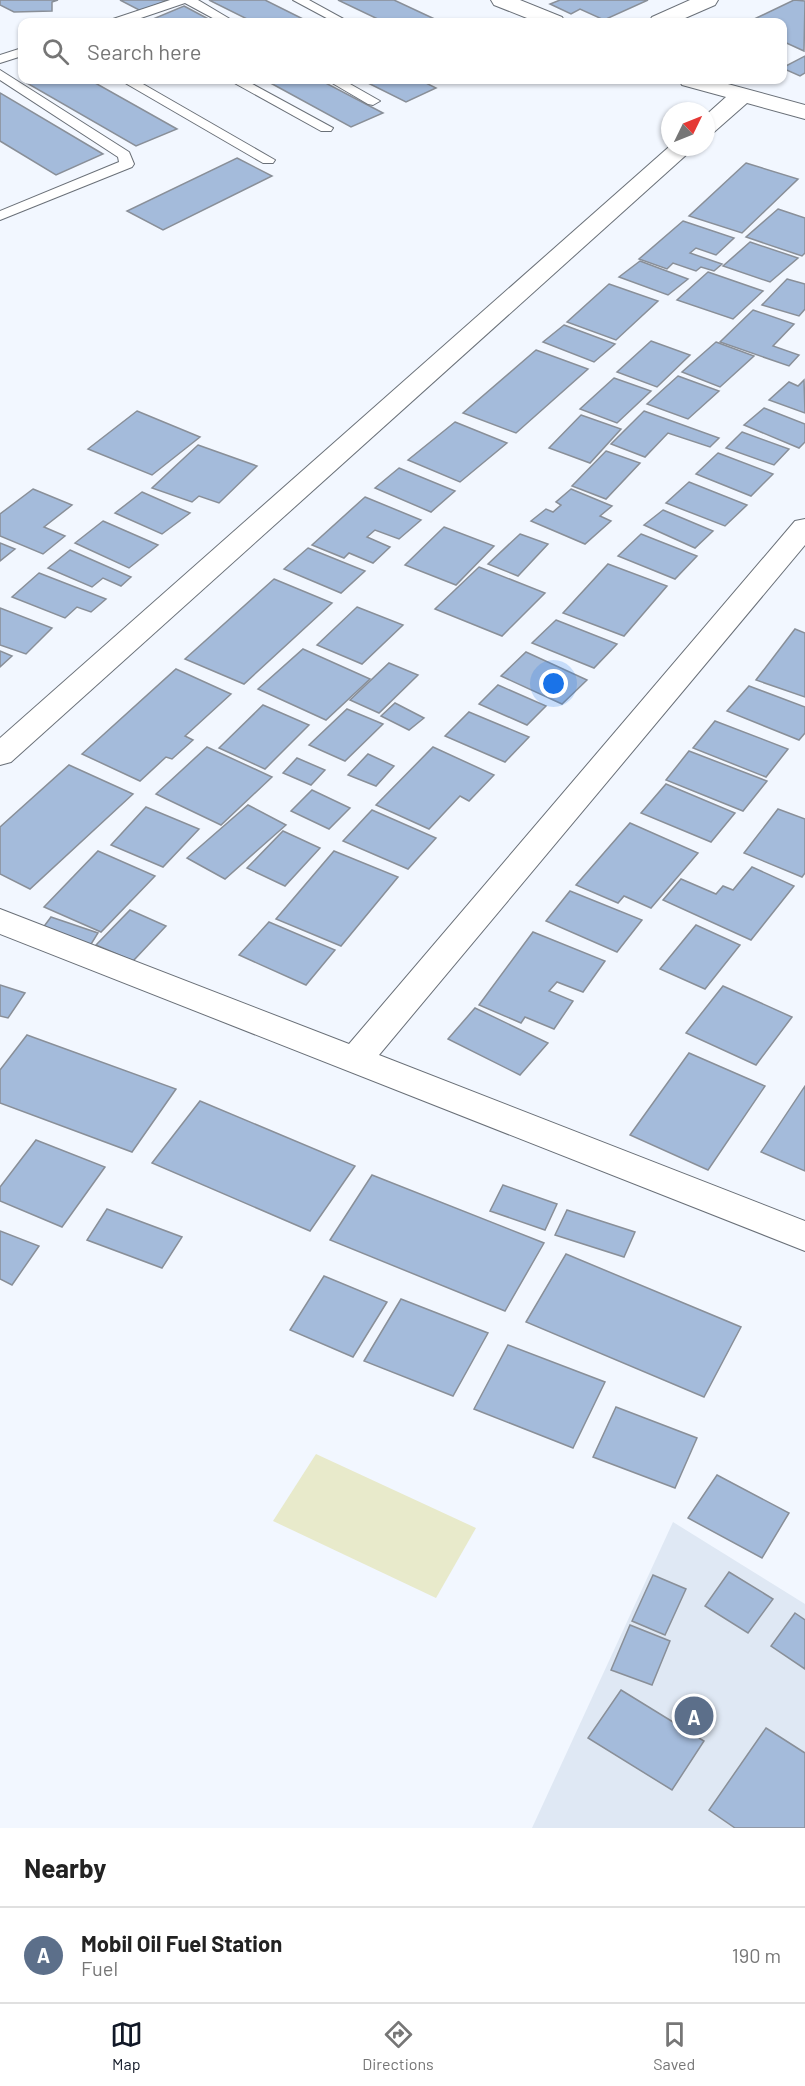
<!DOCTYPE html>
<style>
:root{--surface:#fff;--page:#f6f6f6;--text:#222;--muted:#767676;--line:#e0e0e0;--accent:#111827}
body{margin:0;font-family:Barlow,sans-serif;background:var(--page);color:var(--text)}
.compass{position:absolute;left:661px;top:102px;width:54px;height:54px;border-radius:50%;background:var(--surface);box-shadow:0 2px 4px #0004;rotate:47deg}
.you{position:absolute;left:554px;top:684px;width:21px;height:21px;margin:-15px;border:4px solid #fff;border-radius:50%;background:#1a73e8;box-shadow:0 0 0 9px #1a73e833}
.badge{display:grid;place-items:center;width:39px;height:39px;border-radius:50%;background:var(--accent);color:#fff;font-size:20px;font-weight:700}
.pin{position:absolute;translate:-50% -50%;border:3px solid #fff;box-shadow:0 2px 6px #0006}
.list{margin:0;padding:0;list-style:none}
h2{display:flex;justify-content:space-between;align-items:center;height:78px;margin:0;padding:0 24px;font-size:26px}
h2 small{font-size:20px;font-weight:400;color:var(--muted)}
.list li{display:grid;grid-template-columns:39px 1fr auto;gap:18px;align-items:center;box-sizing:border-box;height:96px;padding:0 24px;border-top:2px solid var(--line)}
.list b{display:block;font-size:22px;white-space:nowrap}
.list p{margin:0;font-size:20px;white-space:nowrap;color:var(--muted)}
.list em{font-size:20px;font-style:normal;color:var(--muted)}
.icon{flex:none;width:33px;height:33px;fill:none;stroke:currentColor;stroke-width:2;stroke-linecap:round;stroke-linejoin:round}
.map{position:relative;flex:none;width:805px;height:1828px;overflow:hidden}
.search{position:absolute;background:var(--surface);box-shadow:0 2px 4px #0004;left:18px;right:18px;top:18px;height:66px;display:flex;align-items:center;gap:15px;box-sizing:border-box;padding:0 21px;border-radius:12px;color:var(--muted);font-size:22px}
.sheet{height:174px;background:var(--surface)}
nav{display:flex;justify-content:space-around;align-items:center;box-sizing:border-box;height:84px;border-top:2px solid var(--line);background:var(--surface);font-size:16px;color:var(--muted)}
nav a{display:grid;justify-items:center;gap:3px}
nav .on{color:var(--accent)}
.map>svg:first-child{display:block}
</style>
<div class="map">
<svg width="805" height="1828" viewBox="0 0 805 1828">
<rect width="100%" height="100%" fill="#f2f7ff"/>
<!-- built -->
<polygon fill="#dfe8f4" points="673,1522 805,1604 805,1828 532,1828"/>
<!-- green -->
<polygon fill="#e8eacb" points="316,1454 476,1528 436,1598 273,1521"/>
<!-- building -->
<g fill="#a4bbdb" stroke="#898f98" stroke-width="1.5">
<polygon points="0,0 58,0 52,2 52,11 14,12 0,5"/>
<polygon points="120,0 168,0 141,11"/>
<polygon points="209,0 265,0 309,22 253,22"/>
<polygon points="338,0 394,0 441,22 384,22"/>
<polygon points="560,0 648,0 604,20 580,9 571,14 550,4"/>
<polygon points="794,0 805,1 804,51 782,41 782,22 748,22"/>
<polygon points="184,6 214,22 160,22 153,19"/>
<polygon points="805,56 805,73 800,76 782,68"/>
<polygon points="32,80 90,80 177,129 136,146 25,82"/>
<polygon points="265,80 320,80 383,113 351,127"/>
<polygon points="362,80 420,80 436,88 406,102"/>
<polygon points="0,93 103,154 56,175 0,141"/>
<polygon points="237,158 272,176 163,230 127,211"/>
<polygon points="746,163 798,179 742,233 689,216"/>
<polygon points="778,209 805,218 805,253 802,256 746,237"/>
<polygon points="683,221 734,238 716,255 696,248 690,253 722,264 714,271 701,267 696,271 673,263 667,269 639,259"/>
<polygon points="750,242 798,258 770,282 723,266"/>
<polygon points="640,261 688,279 668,295 619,277"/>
<polygon points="708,272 763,291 733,319 677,300"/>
<polygon points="787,279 805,284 805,309 799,316 762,305"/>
<polygon points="609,284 658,301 616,340 567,322"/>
<polygon points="753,310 794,324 773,346 799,355 789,366 720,342"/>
<polygon points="564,325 615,344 594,362 543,342"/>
<polygon points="651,341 690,355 657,387 617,372"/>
<polygon points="716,342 754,356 720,387 682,372"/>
<polygon points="536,350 588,369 516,433 463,413"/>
<polygon points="678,376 719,391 688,419 647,404"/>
<polygon points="614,378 651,391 617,423 580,409"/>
<polygon points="804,380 805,413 769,400 789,382 798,386"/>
<polygon points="764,408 805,424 805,442 799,448 744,425"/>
<polygon points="137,411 200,437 152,475 88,449"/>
<polygon points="644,411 719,438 710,447 668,433 645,457 611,444"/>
<polygon points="581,415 621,429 590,463 549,448"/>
<polygon points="455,422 507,443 460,482 408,460"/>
<polygon points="742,432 789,449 774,465 726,448"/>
<polygon points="198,445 257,466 219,503 199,496 192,502 152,488"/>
<polygon points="606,451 640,463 606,499 572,486"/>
<polygon points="718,453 773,474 751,496 696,474"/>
<polygon points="399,468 455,491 431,512 375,488"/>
<polygon points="689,482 747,505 725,526 666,503"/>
<polygon points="33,489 72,505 44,527 65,536 43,554 0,536 0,514"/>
<polygon points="571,489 612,506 600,516 611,521 585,544 531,521 546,509 553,512 561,505 556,502"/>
<polygon points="142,492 190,513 162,534 115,513"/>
<polygon points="365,497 421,520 399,539 375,530 367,537 390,547 373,563 349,553 344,558 312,545"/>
<polygon points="663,510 713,531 695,548 644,525"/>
<polygon points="103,521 158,545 129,568 75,543"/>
<polygon points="444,527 494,546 456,585 405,565"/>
<polygon points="520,534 548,544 518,576 488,564"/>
<polygon points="641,534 697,556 675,579 618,556"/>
<polygon points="0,543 15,549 0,561"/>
<polygon points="308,548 365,571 341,593 284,569"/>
<polygon points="70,550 131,577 121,586 103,578 92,587 48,568"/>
<polygon points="608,564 667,586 624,636 563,613"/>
<polygon points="479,567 545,593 502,636 435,609"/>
<polygon points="39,573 106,599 91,612 77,607 65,618 12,597"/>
<polygon points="274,579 332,603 244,684 185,659"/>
<polygon points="357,607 403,625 362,664 317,645"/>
<polygon points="0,608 52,628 26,654 0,645"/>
<polygon points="556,620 617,644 594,668 532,643"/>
<polygon points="795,629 805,633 805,697 756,680"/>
<polygon points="303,649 370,679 326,720 258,689"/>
<polygon points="0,651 12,656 0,667"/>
<polygon points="526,652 587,680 562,704 501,676"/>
<polygon points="389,663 418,675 379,713 350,700"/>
<polygon points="176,669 231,694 185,736 193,740 172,759 166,757 140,781 82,754"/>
<polygon points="498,685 546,706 527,725 479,704"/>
<polygon points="749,686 805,707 805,733 799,740 727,711"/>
<polygon points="395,703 424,718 409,730 381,716"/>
<polygon points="263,705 309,725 265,769 219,748"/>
<polygon points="347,709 383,724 345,761 309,745"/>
<polygon points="469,712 529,737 505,762 445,736"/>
<polygon points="715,721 788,749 766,777 693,748"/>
<polygon points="207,747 272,777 221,825 156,794"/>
<polygon points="433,747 494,775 469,801 460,796 429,829 376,805"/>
<polygon points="689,751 767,781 743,811 666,780"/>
<polygon points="368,754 394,766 376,786 348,775"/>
<polygon points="297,758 325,770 311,785 283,773"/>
<polygon points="69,765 133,794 30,889 0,874 0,827"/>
<polygon points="666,784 735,813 711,842 641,813"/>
<polygon points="312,790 350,808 329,829 291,811"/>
<polygon points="248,805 286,825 225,879 187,858"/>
<polygon points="146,807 199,829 163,867 111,845"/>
<polygon points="778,809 805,819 805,873 802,877 744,853"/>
<polygon points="372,810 436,838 408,869 343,841"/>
<polygon points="630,823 698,853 651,908 624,896 618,903 576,885"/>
<polygon points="283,831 320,848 285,886 247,868"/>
<polygon points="98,851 155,876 101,932 44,907"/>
<polygon points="334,851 398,877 341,946 276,919"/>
<polygon points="752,867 794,886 751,940 663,900 681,879 716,894 723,886 733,890"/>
<polygon points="570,891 642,920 617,952 546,921"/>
<polygon points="130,910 166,926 133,961 96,945"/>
<polygon points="51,917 98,933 88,949 39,933"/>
<polygon points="269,922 335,950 306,985 239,955"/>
<polygon points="696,925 740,945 705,989 660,969"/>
<polygon points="533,932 605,961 583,992 557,982 549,991 573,1001 554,1029 525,1017 521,1023 479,1005"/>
<polygon points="0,985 25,993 8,1018 0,1016"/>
<polygon points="723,986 792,1017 756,1065 686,1033"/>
<polygon points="475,1008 548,1043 520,1075 448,1039"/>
<polygon points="27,1035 176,1089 132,1152 0,1103 0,1070"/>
<polygon points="689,1053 765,1086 708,1170 630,1135"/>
<polygon points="805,1086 805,1171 761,1152"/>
<polygon points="200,1101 355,1166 310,1231 152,1163"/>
<polygon points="36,1140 105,1167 62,1227 0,1201 0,1187"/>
<polygon points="372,1175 544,1243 505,1311 330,1240"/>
<polygon points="503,1185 557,1204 545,1230 490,1211"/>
<polygon points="107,1209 182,1237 162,1268 87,1240"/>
<polygon points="567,1210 635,1232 624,1257 555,1235"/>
<polygon points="0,1231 39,1246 12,1285 0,1279"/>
<polygon points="566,1254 741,1327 704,1397 526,1322"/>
<polygon points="324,1276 387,1302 353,1357 290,1330"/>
<polygon points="401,1299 488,1333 453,1396 364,1361"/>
<polygon points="508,1345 605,1382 573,1448 474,1409"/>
<polygon points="616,1407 697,1438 675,1488 593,1457"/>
<polygon points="717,1475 789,1513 762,1558 688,1518"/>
<polygon points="729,1572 773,1599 748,1633 705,1606"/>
<polygon points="653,1575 686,1589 665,1635 632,1621"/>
<polygon points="795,1613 805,1620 805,1669 771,1646"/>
<polygon points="630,1625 670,1641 652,1685 611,1670"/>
<polygon points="621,1690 704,1741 672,1790 588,1738"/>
<polygon points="766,1728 805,1753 805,1828 735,1828 709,1810"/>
</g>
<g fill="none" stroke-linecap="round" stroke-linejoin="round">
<defs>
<g id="service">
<polygon points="170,0 198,0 235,22 220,22 185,3 129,22 112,22 113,19"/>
<polygon points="293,0 309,0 349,22 334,22"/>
<polygon points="22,48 22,56 0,63 0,55"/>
<polygon points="0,70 129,152 134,164 132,167 0,220 0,211 119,162 118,157 0,80"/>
<polygon points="120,80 136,80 275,160 273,163 263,163"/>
<polygon points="229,80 245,80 333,128 331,131 321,131"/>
<polygon points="327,80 343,80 380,101 373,105 368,104"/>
</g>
<g id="minor">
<polygon points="491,0 520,0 562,17 565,22 537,22 494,5"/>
<polygon points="690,0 718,0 715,5 676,22 649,22 652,17"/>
<polygon points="679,80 713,80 805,105 805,119 747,103 714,132 706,134 706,115 726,97 682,85"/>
<polygon points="670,146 695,147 11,762 0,765 0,738"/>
<polygon points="805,519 805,545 379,1055 805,1221 805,1251 0,934 0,909 349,1044 795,521"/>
</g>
</defs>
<!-- service casing -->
<use href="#service" stroke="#6a7078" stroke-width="2"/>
<!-- minor casing -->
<use href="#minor" stroke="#6a7078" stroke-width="2"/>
<!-- service -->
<use href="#service" fill="#fff" fill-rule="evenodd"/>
<!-- minor -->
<use href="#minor" fill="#fff" fill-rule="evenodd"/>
</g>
</svg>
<svg class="compass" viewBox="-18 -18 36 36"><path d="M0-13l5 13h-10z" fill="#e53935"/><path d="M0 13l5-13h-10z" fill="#767676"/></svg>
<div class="you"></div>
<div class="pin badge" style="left:694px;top:1716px;background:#5c6f8a">A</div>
<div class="search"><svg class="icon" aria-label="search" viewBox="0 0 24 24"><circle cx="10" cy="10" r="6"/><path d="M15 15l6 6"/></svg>Search here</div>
</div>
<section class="sheet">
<h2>Nearby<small></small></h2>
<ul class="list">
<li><span class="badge" style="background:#5c6f8a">A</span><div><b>Mobil Oil Fuel Station</b><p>Fuel</p></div><em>190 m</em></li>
</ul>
</section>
<nav>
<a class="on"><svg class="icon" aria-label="map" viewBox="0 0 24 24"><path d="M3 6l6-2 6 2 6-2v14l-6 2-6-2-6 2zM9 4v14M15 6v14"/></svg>Map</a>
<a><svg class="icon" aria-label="directions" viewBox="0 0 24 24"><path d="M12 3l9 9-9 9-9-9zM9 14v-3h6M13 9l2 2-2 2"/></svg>Directions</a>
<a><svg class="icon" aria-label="saved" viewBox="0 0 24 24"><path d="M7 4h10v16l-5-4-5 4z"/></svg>Saved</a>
</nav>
